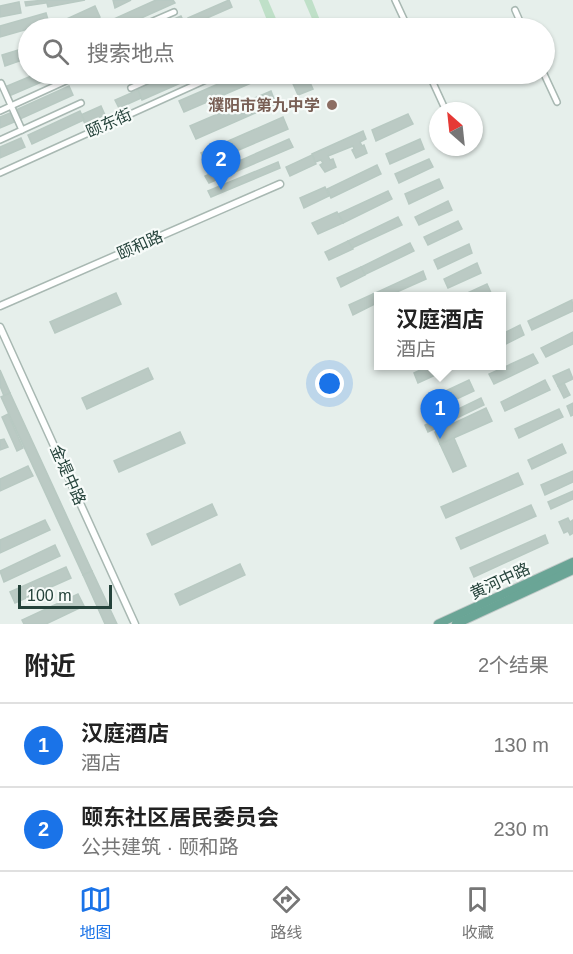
<!DOCTYPE html>
<html lang="zh">
<meta charset="utf-8">
<style>
:root{--surface:#fff;--page:#f2f2f2;--text:#222;--muted:#767676;--line:#e0e0e0;--accent:#1a73e8}
body{margin:0;font-family:Arial,"Noto Sans SC",sans-serif;background:var(--page);color:var(--text)}
.compass{position:absolute;left:429px;top:102px;width:54px;height:54px;border-radius:50%;background:var(--surface);box-shadow:0 2px 4px #0004;rotate:333deg}
.scale{position:absolute;left:18px;bottom:15px;width:94px;box-sizing:border-box;padding-left:6px;border:3px solid #24423a;border-top:0;font-size:16px;line-height:21px;white-space:nowrap;color:#24423a;-webkit-text-stroke:4px #f7fbf9;paint-order:stroke}
.you{position:absolute;left:330px;top:384px;width:21px;height:21px;margin:-15px;border:4px solid #fff;border-radius:50%;background:#1a73e8;box-shadow:0 0 0 9px #1a73e833}
.badge{display:grid;place-items:center;width:39px;height:39px;border-radius:50%;background:var(--accent);color:#fff;font-size:20px;font-weight:700}
.pin{position:absolute;translate:-50% -50px;filter:drop-shadow(0 2px 3px #0008)}
.pin::after{content:'';position:absolute;top:32px;width:21px;height:18px;background:inherit;clip-path:polygon(0 0,100% 0,50% 100%)}
.popup{position:absolute;left:374px;top:292px;width:132px;height:78px;box-sizing:border-box;display:grid;place-content:center;border-radius:0px;background:var(--surface);filter:drop-shadow(0 2px 4px #0005);font-size:20px;white-space:nowrap;color:var(--muted)}
.popup b{font-size:22px;color:var(--text)}
.popup::after{content:'';position:absolute;left:50%;top:100%;margin-left:-12px;border:12px solid transparent;border-top-color:var(--surface)}
.list{margin:0;padding:0;list-style:none}
h2{display:flex;justify-content:space-between;align-items:center;height:78px;margin:0;padding:0 24px;font-size:26px}
h2 small{font-size:20px;font-weight:400;color:var(--muted)}
.list li{display:grid;grid-template-columns:39px 1fr auto;gap:18px;align-items:center;box-sizing:border-box;height:84px;padding:0 24px;border-top:2px solid var(--line)}
.list b{display:block;font-size:22px;white-space:nowrap}
.list p{margin:0;font-size:20px;white-space:nowrap;color:var(--muted)}
.list em{font-size:20px;font-style:normal;color:var(--muted)}
.icon{flex:none;width:33px;height:33px;fill:none;stroke:currentColor;stroke-width:2;stroke-linecap:round;stroke-linejoin:round}
.map{position:relative;flex:none;width:573px;height:624px;overflow:hidden}
.search{position:absolute;background:var(--surface);box-shadow:0 2px 4px #0004;left:18px;right:18px;top:18px;height:66px;display:flex;align-items:center;gap:15px;box-sizing:border-box;padding:0 21px;border-radius:33px;color:var(--muted);font-size:22px}
.sheet{height:246px;background:var(--surface)}
nav{display:flex;justify-content:space-around;align-items:center;box-sizing:border-box;height:84px;border-top:2px solid var(--line);background:var(--surface);font-size:16px;color:var(--muted)}
nav a{display:grid;justify-items:center;gap:3px}
nav .on{color:var(--accent)}
.map>svg:first-child{display:block}
</style>
<div class="map">
<svg width="573" height="624" viewBox="0 0 573 624">
<rect width="100%" height="100%" fill="#e6efeb"/>
<!-- green -->
<g fill="#bfe0c8">
<polygon points="259,0 268,0 280,28 270,28"/>
<polygon points="304,0 312,0 323,28 316,28"/>
</g>
<!-- building -->
<g fill="#bbcac4" stroke="#b8c9c2" stroke-width="1.5">
<polygon points="45,0 46,3 26,6 25,2"/>
<polygon points="46,0 85,0 48,7"/>
<polygon points="113,0 131,0 115,8"/>
<polygon points="156,0 173,0 175,3 119,28 110,28 107,22"/>
<polygon points="229,0 232,7 191,25 188,18"/>
<polygon points="19,2 21,13 0,17 0,6"/>
<polygon points="95,6 100,17 75,28 52,28 51,26"/>
<polygon points="46,13 49,23 0,37 0,26"/>
<polygon points="181,16 186,26 153,28"/>
<polygon points="239,21 243,28 223,28"/>
<polygon points="28,47 28,58 5,66 2,55"/>
<polygon points="36,74 60,74 9,96 5,87"/>
<polygon points="171,74 201,74 142,100 137,88"/>
<polygon points="241,74 264,74 265,77 184,112 179,101"/>
<polygon points="297,74 306,74 313,89 298,95 290,77"/>
<polygon points="69,86 73,95 20,119 16,110"/>
<polygon points="138,90 141,98 119,108 115,100"/>
<polygon points="271,91 276,104 196,139 190,126"/>
<polygon points="101,106 105,115 85,124 81,115"/>
<polygon points="80,111 84,120 32,144 28,135"/>
<polygon points="10,113 14,122 0,128 0,117"/>
<polygon points="408,114 413,124 376,141 372,130"/>
<polygon points="283,117 288,129 206,164 201,153"/>
<polygon points="363,131 366,139 360,142 362,146 364,145 367,153 356,158 352,150 354,149 353,146 328,156 330,160 333,159 336,167 325,172 320,165 323,163 321,160 315,162 312,154"/>
<polygon points="21,138 25,147 0,158 0,147"/>
<polygon points="289,139 293,147 209,183 205,176"/>
<polygon points="420,139 424,149 390,164 386,154"/>
<polygon points="312,155 316,164 290,176 286,167"/>
<polygon points="429,159 433,167 399,183 395,174"/>
<polygon points="278,162 280,168 211,197 208,191"/>
<polygon points="377,165 381,174 331,198 327,189"/>
<polygon points="439,179 443,188 409,204 405,194"/>
<polygon points="325,187 329,196 304,208 300,198"/>
<polygon points="388,191 392,199 343,223 338,214"/>
<polygon points="448,201 452,210 419,225 415,217"/>
<polygon points="337,212 343,223 318,234 312,223"/>
<polygon points="398,217 402,225 352,248 348,241"/>
<polygon points="458,221 462,229 428,245 424,237"/>
<polygon points="348,241 353,249 329,260 325,252"/>
<polygon points="410,243 414,251 364,275 361,267"/>
<polygon points="469,244 472,253 438,269 434,260"/>
<polygon points="477,263 481,273 448,288 444,279"/>
<polygon points="361,267 365,275 341,287 337,278"/>
<polygon points="423,271 426,279 388,296 378,296 377,302 373,294"/>
<polygon points="487,284 492,295 488,296 461,296"/>
<polygon points="116,293 121,304 55,333 50,322"/>
<polygon points="373,294 377,303 353,315 349,305"/>
<polygon points="572,300 573,311 532,330 528,321"/>
<polygon points="520,325 524,335 502,346 502,334"/>
<polygon points="573,332 573,344 546,357 541,348"/>
<polygon points="533,354 538,363 494,384 489,374"/>
<polygon points="429,366 455,366 418,383 414,373"/>
<polygon points="148,368 153,379 87,409 82,398"/>
<polygon points="569,369 573,379 558,386 553,376"/>
<polygon points="0,370 10,393 4,396 0,386"/>
<polygon points="469,380 474,391 431,411 426,400"/>
<polygon points="545,380 550,390 505,411 501,402"/>
<polygon points="564,383 570,395 564,398 558,386"/>
<polygon points="10,393 92,571 83,575 1,397"/>
<polygon points="481,398 484,405 428,432 425,425"/>
<polygon points="573,403 573,415 571,416 567,406"/>
<polygon points="486,408 492,421 440,444 435,432"/>
<polygon points="559,409 563,417 519,438 515,429"/>
<polygon points="8,414 23,448 17,451 2,417"/>
<polygon points="180,432 185,443 119,472 114,461"/>
<polygon points="454,438 466,466 453,472 440,444"/>
<polygon points="4,439 8,447 0,450 0,440"/>
<polygon points="562,444 566,453 532,469 528,460"/>
<polygon points="28,466 33,476 0,491 0,479"/>
<polygon points="573,471 573,482 545,495 541,485"/>
<polygon points="518,473 523,484 446,518 441,507"/>
<polygon points="573,491 573,499 551,509 548,502"/>
<polygon points="212,504 217,515 152,545 147,534"/>
<polygon points="531,505 536,516 461,549 456,538"/>
<polygon points="568,518 570,522 573,520 573,533 570,535 568,531 564,533 559,522"/>
<polygon points="45,520 50,530 0,553 0,540"/>
<polygon points="545,535 548,543 474,577 470,568"/>
<polygon points="55,545 60,556 4,582 0,571"/>
<polygon points="240,564 245,575 180,605 175,594"/>
<polygon points="66,567 71,578 15,603 10,592"/>
<polygon points="92,571 117,624 105,624 83,575"/>
<polygon points="78,594 84,606 46,624 24,624 22,620"/>
</g>
<g fill="none" stroke-linecap="round" stroke-linejoin="round">
<defs>
<g id="minor">
<polyline points="395,0 408,28"/>
<polyline points="515,10 523,28"/>
<polyline points="137,28 174,12"/>
<polyline points="429,74 446,111"/>
<polyline points="544,74 557,102"/>
<polyline points="1,83 22,130"/>
<polyline points="131,88 162,74"/>
<polyline points="0,111 70,79"/>
<polyline points="0,140 81,103"/>
<polyline points="0,173 219,74"/>
</g>
<g id="tertiary">
<polyline points="0,306 280,184"/>
<polyline points="0,327 135,624"/>
</g>
<g id="primary">
<polyline points="438,624 573,562"/>
<polyline points="456,624 573,570"/>
</g>
</defs>
<!-- minor casing -->
<use href="#minor" stroke="#a8b8b2" stroke-width="8"/>
<!-- tertiary casing -->
<use href="#tertiary" stroke="#a8b8b2" stroke-width="9"/>
<!-- primary casing -->
<use href="#primary" stroke="#c2cac8" stroke-width="10"/>
<!-- minor -->
<use href="#minor" stroke="#fff" stroke-width="5"/>
<!-- tertiary -->
<use href="#tertiary" stroke="#fff" stroke-width="6"/>
<!-- primary -->
<use href="#primary" stroke="#6aa596" stroke-width="8"/>
</g>
<!-- markers -->
<circle fill="#8d6e63" stroke="#f7fbf9" stroke-width="2" cx="332" cy="105" r="6"/>
<g text-anchor="middle" dominant-baseline="central" stroke-width="4.5" stroke-linejoin="round" paint-order="stroke">
<!-- education labels -->
<g font-size="16" font-weight="bold" fill="#785e54" stroke="#f7fbf9" text-anchor="end">
<text x="320" y="105">濮阳市第九中学</text>
</g>
<!-- street labels -->
<g font-size="16" fill="#24423a" stroke="#f7fbf9">
<text transform="translate(109 123) rotate(-24)">颐东街</text>
<text transform="translate(140 245) rotate(-24)">颐和路</text>
<text transform="translate(68 475) rotate(66)">金堤中路</text>
<text transform="translate(500 581) rotate(-25)">黄河中路</text>
</g>
</g>
</svg>
<svg class="compass" viewBox="-18 -18 36 36"><path d="M0-13l5 13h-10z" fill="#e53935"/><path d="M0 13l5-13h-10z" fill="#767676"/></svg>
<div class="scale">100 m</div>
<div class="you"></div>
<div class="pin badge" style="left:440px;top:439px">1</div>
<div class="popup"><b>汉庭酒店</b>酒店</div>
<div class="pin badge" style="left:221px;top:190px">2</div>
<div class="search"><svg class="icon" aria-label="search" viewBox="0 0 24 24"><circle cx="10" cy="10" r="6"/><path d="M15 15l6 6"/></svg>搜索地点</div>
</div>
<section class="sheet">
<h2>附近<small>2个结果</small></h2>
<ul class="list">
<li><span class="badge">1</span><div><b>汉庭酒店</b><p>酒店</p></div><em>130 m</em></li>
<li><span class="badge">2</span><div><b>颐东社区居民委员会</b><p>公共建筑 · 颐和路</p></div><em>230 m</em></li>
</ul>
</section>
<nav>
<a class="on"><svg class="icon" aria-label="map" viewBox="0 0 24 24"><path d="M3 6l6-2 6 2 6-2v14l-6 2-6-2-6 2zM9 4v14M15 6v14"/></svg>地图</a>
<a><svg class="icon" aria-label="directions" viewBox="0 0 24 24"><path d="M12 3l9 9-9 9-9-9zM9 14v-3h6M13 9l2 2-2 2"/></svg>路线</a>
<a><svg class="icon" aria-label="saved" viewBox="0 0 24 24"><path d="M7 4h10v16l-5-4-5 4z"/></svg>收藏</a>
</nav>
